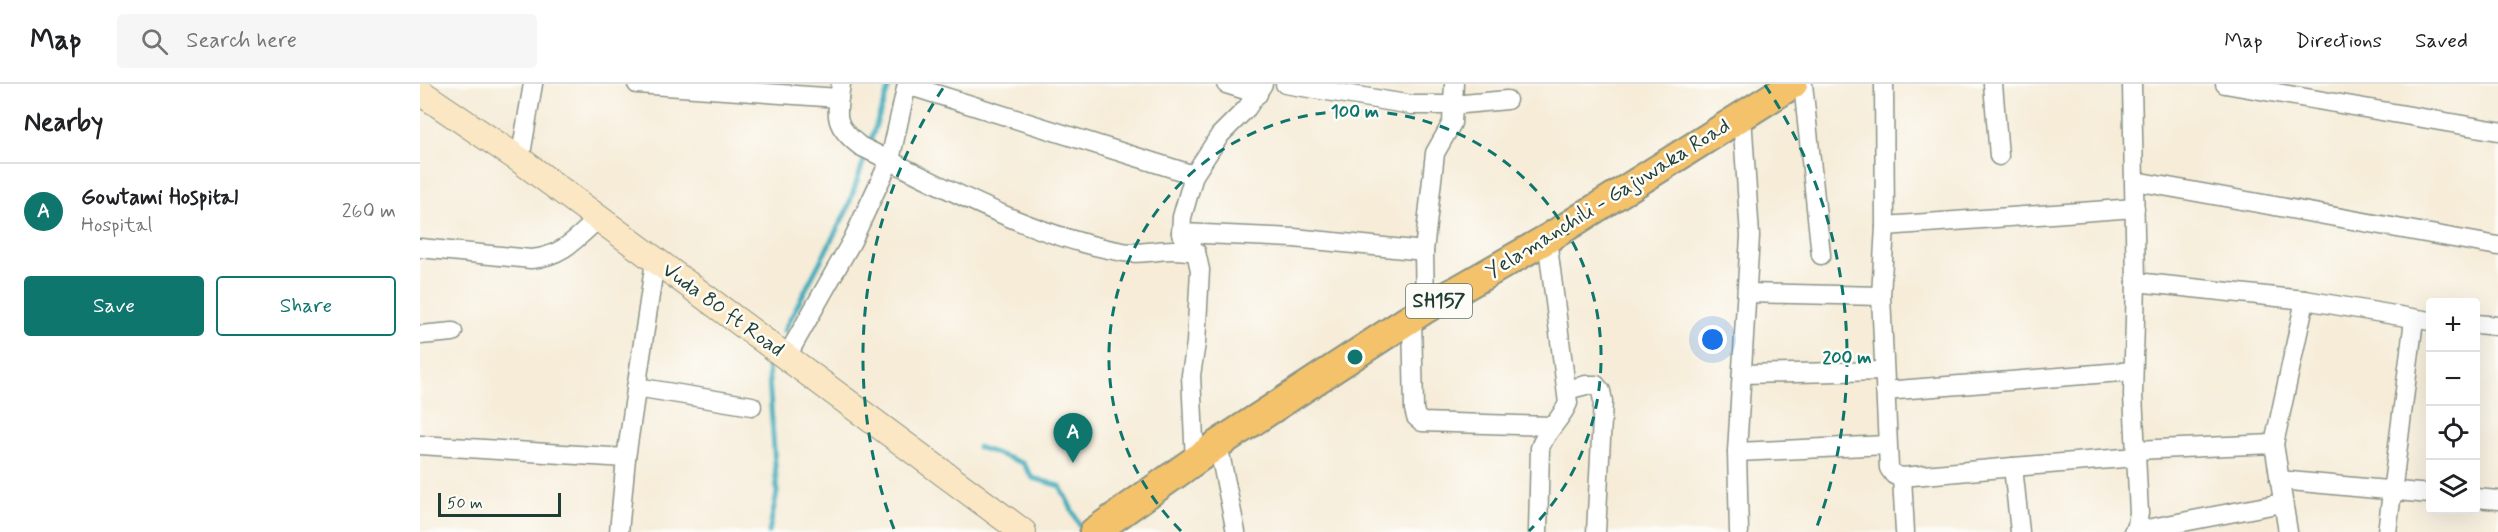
<!DOCTYPE html>
<meta charset="utf-8">
<style>
:root{--surface:#fff;--page:#f6f6f6;--text:#202124;--muted:#757577;--line:#e0e0e0;--accent:#0f766e}
body{margin:0;font-family:Mynerve,sans-serif;background:var(--page);color:var(--text)}
.controls{position:absolute;right:18px;bottom:18px;display:grid;overflow:hidden;border-radius:6px;box-shadow:0 6px 24px #0002}
.controls button{width:54px;height:54px;display:grid;place-items:center;padding:0;border:0;border-bottom:2px solid var(--line);background:var(--surface);color:var(--text);font:30px sans-serif}
.scale{position:absolute;left:18px;bottom:15px;width:123px;box-sizing:border-box;padding-left:6px;border:3px solid #1f3d34;border-top:0;font-size:16px;line-height:21px;white-space:nowrap;color:#1f3d34;-webkit-text-stroke:4px #fdfcf7;paint-order:stroke}
.you{position:absolute;left:1293px;top:256px;width:21px;height:21px;margin:-15px;border:4px solid #fff;border-radius:50%;background:#1a73e8;box-shadow:0 0 0 9px #1a73e833}
.badge{display:grid;place-items:center;width:39px;height:39px;border-radius:50%;background:var(--accent);color:#fff;font-size:20px;font-weight:700}
.pin{position:absolute;translate:-50% -50px;filter:drop-shadow(0 2px 3px #0008)}
.pin::after{content:'';position:absolute;top:32px;width:21px;height:18px;background:inherit;clip-path:polygon(0 0,100% 0,50% 100%)}
.list{margin:0;padding:0;list-style:none}
h2{display:flex;justify-content:space-between;align-items:center;height:78px;margin:0;padding:0 24px;font-size:26px}
h2 small{font-size:20px;font-weight:400;color:var(--muted)}
.list li{display:grid;grid-template-columns:39px 1fr auto;gap:18px;align-items:center;box-sizing:border-box;height:96px;padding:0 24px;border-top:2px solid var(--line)}
.list b{display:block;font-size:22px;white-space:nowrap}
.list p{margin:0;font-size:20px;white-space:nowrap;color:var(--muted)}
.list em{font-size:20px;font-style:normal;color:var(--muted)}
.actions{display:flex;gap:12px;padding:18px 24px}
.actions a{flex:1;padding:14px 0;border:2px solid var(--accent);border-radius:6px;text-align:center;font-size:21px;color:var(--accent)}
.actions .main{background:var(--accent);color:#fff}
.icon{flex:none;width:33px;height:33px;fill:none;stroke:currentColor;stroke-width:2;stroke-linecap:round;stroke-linejoin:round}
.map{position:relative;flex:none;width:2078px;height:448px;overflow:hidden}
header{display:flex;align-items:center;gap:36px;box-sizing:border-box;height:84px;padding:0 30px;background:var(--surface);border-bottom:2px solid var(--line)}
header strong{font-size:28px}
nav{display:flex;gap:33px;margin-inline-start:auto;font-size:21px}
.search{width:420px;height:54px;background:var(--page);display:flex;align-items:center;gap:15px;box-sizing:border-box;padding:0 21px;border-radius:6px;color:var(--muted);font-size:22px}
main{display:flex}
aside{flex:1;background:var(--surface)}
.map>svg:first-child{display:block}
</style>
<header>
<strong>Map</strong>
<div class="search"><svg class="icon" aria-label="search" viewBox="0 0 24 24"><circle cx="10" cy="10" r="6"/><path d="M15 15l6 6"/></svg>Search here</div>
<nav><a>Map</a><a>Directions</a><a>Saved</a></nav>
</header>
<main>
<aside>
<h2>Nearby<small></small></h2>
<ul class="list">
<li><span class="badge">A</span><div><b>Gowtami Hospital</b><p>Hospital</p></div><em>260 m</em></li>
</ul>
<div class="actions"><a class="main">Save</a><a>Share</a></div>
</aside>
<div class="map">
<svg width="2078" height="448" viewBox="0 0 2078 448">
<rect width="100%" height="100%" fill="#fdfcf7"/>
<filter id="ink" filterUnits="userSpaceOnUse"><feTurbulence type="fractalNoise" baseFrequency=".0167" numOctaves="2"/><feDisplacementMap in="SourceGraphic" scale="12" xChannelSelector="R" yChannelSelector="G"/><feConvolveMatrix kernelMatrix="1 2 1 2 8 2 1 2 1" color-interpolation-filters="sRGB"/></filter>
<filter id="wash" filterUnits="userSpaceOnUse"><feTurbulence type="fractalNoise" baseFrequency=".008" numOctaves="4" result="noise"/><feDisplacementMap in="SourceGraphic" scale="24" xChannelSelector="R" yChannelSelector="G"/><feGaussianBlur stdDeviation="1.35" result="paint"/><feColorMatrix in="noise" values="0 0 0 0 0 0 0 0 0 0 0 0 0 0 0 0 0 1.4 0 .05"/><feComposite in="paint" operator="in"/></filter>
<g filter="url(#wash)">
<rect width="100%" height="100%" fill="#f6ecd8"/>
<g fill="none" stroke-linecap="round" stroke-linejoin="round">
<!-- stream -->
<g stroke="#3eacbb" stroke-width="5">
<polyline points="364,247 427,126 470,0"/>
<polyline points="348,280 357,409 349,448"/>
<polyline points="558,363 603,379 613,394 640,402 663,448"/>
</g>
</g>
</g>
<g filter="url(#ink)">
<g fill="none" stroke-linecap="round" stroke-linejoin="round">
<defs>
<g id="street">
<polyline points="217,0 419,14"/>
<path d="M421,0C416,32 413,41 440,62C525,103 608,151 703,168C718,171 737,166 753,166C760,166 768,167 776,168"/>
<polyline points="806,0 838,10"/>
<polyline points="865,0 992,21 1033,21 1087,16"/>
<polyline points="1383,0 1401,171"/>
<polyline points="1464,0 1465,142 1461,212 1469,384 1474,391 1482,393 1593,383"/>
<polyline points="1573,0 1579,72"/>
<polyline points="1712,0 1716,198 1713,311 1719,429 1716,447 1713,448"/>
<polyline points="1805,0 2078,47"/>
<polyline points="487,1 774,91"/>
<polyline points="100,76 113,0"/>
<polyline points="1715,97 2078,162"/>
<polyline points="1465,142 1715,124"/>
<polyline points="761,149 874,154 1004,167"/>
<path d="M0,164L111,175C142,172 156,155 178,135"/>
<polyline points="1716,198 1885,216 2010,237"/>
<polyline points="1328,209 1461,212"/>
<polyline points="1005,225 1004,167 1015,69 1032,39 1034,0"/>
<polyline points="992,234 994,325 996,333 1002,338 1133,342"/>
<polyline points="2056,240 2078,242"/>
<polyline points="0,251 33,248"/>
<polyline points="367,272 432,157 470,76 487,0"/>
<polyline points="1322,290 1464,287"/>
<polyline points="216,303 332,322"/>
<polyline points="1147,306 1166,301 1176,301 1181,307 1183,317 1176,448"/>
<polyline points="1465,307 1713,287"/>
<polyline points="798,360 816,448"/>
<polyline points="1854,360 1885,216"/>
<polyline points="0,361 206,374 199,448"/>
<polyline points="1715,366 1854,360 1868,448"/>
<polyline points="1317,368 1467,361"/>
<polyline points="206,374 235,177"/>
<polyline points="775,378 771,291 776,259 780,186 776,168 761,149 762,133 774,91 800,51 827,24 843,0"/>
<polyline points="1482,393 1485,448"/>
<polyline points="1859,396 2010,410"/>
<polyline points="2056,414 2078,416"/>
<polyline points="1716,447 1862,419"/>
<path d="M1118,448L1120,364C1126,346 1141,336 1148,319L1127,155"/>
<polyline points="1319,448 1317,368 1330,152 1322,32"/>
<polyline points="1600,448 1593,383 1716,373"/>
<polyline points="1967,448 1994,236"/>
</g>
<polyline id="secondary" points="0,8 100,76 603,448"/>
<polyline id="primary" points="674,448 798,360 1005,225 1127,155 1373,0"/>
</defs>
<!-- street casing -->
<use href="#street" stroke="#8a9486" stroke-width="21"/>
<!-- secondary casing -->
<use href="#secondary" stroke="#8a9486" stroke-width="28"/>
<!-- primary casing -->
<use href="#primary" stroke="#8a9486" stroke-width="32"/>
<!-- street -->
<use href="#street" stroke="#fff" stroke-width="18"/>
<!-- secondary -->
<use href="#secondary" stroke="#fbe7c3" stroke-width="26"/>
<!-- primary -->
<use href="#primary" stroke="#f4c26a" stroke-width="28"/>
</g>
</g>
<!-- distance rings -->
<g fill="none" stroke="#0f766e" stroke-width="3" stroke-dasharray="10 8">
<path d="M761 447A246 246 0 1 1 1109 447"/>
<path d="M474 445A492 492 0 0 1 525 1M1345 1A492 492 0 0 1 1396 445"/>
</g>
<g text-anchor="middle" dominant-baseline="central" stroke-width="5" stroke-linejoin="round" paint-order="stroke">
<!-- shield labels -->
<rect fill="#fdfcf7" stroke="#62766e" stroke-width="1.5" x="986" y="200" width="66" height="34" rx="4.5"/>
<g font-size="20" font-weight="bold" fill="#1f3d34">
<text x="1019" y="217">SH157</text>
</g>
<!-- street labels -->
<g font-size="21" fill="#1f3d34" stroke="#fdfcf7">
<text transform="translate(1188 115) rotate(-32)">Yelamanchili - Gajuwaka Road</text>
<text transform="translate(303 226) rotate(36)">Vuda 80 ft Road</text>
</g>
</g>
<circle cx="935" cy="273" r="9" fill="#0f766e" stroke="#fdfcf7" stroke-width="3"/>
<g font-size="18" text-anchor="middle" font-weight="bold" fill="#0f766e" stroke="#fdfcf7" stroke-width="5" stroke-linejoin="round" paint-order="stroke">
<text x="935" y="33">100 m</text>
<text x="1427" y="279">200 m</text>
</g>
</svg>
<div class="controls">
<button>+</button>
<button>−</button>
<button><svg class="icon" aria-label="locate" viewBox="0 0 24 24"><circle cx="12" cy="12" r="6"/><path d="M12 2v4M12 18v4M2 12h4M18 12h4"/></svg></button>
<button><svg class="icon" aria-label="layers" viewBox="0 0 24 24"><path d="M12 4l9 5-9 5-9-5zM3 14l9 5 9-5"/></svg></button>
</div>
<div class="scale">50 m</div>
<div class="you"></div>
<div class="pin badge" style="left:653px;top:379px">A</div>
</div>
</main>
